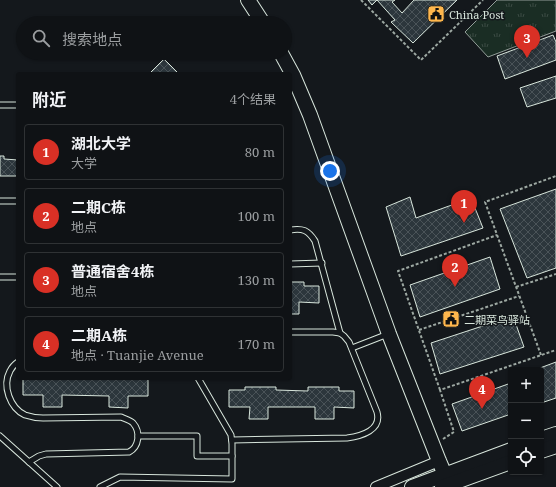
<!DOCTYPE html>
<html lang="zh">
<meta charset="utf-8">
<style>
:root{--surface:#0f1215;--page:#181b1e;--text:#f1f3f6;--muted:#9b9ea0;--line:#2f3234;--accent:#d93025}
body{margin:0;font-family:"Noto Serif","Noto Sans SC",serif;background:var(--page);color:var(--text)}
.controls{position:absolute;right:12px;bottom:12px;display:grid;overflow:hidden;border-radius:4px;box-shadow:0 1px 3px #0004}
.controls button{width:36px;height:36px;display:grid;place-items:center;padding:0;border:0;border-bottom:1px solid var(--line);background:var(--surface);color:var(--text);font:20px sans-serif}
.you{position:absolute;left:330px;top:171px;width:14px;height:14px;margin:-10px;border:3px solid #fff;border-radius:50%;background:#1a73e8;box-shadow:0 0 0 6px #1a73e833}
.badge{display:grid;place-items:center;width:26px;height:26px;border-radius:50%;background:var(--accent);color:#fff;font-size:13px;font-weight:700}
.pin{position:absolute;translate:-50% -33px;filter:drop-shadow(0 1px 2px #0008)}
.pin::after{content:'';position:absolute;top:21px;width:14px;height:12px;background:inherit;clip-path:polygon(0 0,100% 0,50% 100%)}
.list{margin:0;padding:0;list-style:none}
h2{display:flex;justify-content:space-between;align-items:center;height:52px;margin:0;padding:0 16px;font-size:17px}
h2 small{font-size:13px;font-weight:400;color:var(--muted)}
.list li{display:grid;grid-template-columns:26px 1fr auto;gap:12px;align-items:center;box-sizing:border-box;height:56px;margin:0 8px 8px;padding:0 8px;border:1px solid var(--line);border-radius:4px}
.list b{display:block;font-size:15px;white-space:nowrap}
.list p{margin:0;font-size:13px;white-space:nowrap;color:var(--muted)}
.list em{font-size:13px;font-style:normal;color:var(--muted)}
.icon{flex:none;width:22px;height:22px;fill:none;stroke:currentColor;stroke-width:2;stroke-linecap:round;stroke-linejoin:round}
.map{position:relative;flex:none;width:556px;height:487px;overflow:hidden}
.search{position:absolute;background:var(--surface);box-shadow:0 1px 3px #0004;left:16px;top:16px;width:276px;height:44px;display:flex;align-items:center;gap:10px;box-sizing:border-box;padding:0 14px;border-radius:22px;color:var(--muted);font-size:15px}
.panel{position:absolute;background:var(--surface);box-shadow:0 1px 3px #0004;left:16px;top:72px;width:276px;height:308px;border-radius:4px}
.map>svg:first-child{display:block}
</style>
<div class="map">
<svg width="556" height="487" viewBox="0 0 556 487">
<defs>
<pattern id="grass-tufts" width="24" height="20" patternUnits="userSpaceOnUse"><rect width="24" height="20" fill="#1a2d24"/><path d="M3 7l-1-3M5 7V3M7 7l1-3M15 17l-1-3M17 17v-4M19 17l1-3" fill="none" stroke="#3b4b43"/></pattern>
<pattern id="building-cross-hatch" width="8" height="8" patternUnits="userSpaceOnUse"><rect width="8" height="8" fill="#2c363c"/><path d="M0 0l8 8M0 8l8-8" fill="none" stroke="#4a5358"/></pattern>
</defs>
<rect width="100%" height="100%" fill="#14181c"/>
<!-- grass -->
<polygon fill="url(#grass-tufts)" stroke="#939e99" points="497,0 556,0 556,31 488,57 465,32"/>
<!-- building -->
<g fill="url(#building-cross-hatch)" stroke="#d8e6dc">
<polygon points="368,0 395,0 392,2 402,13 414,0 457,0 413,43 391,22 395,20 377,0 372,5"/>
<polygon points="553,35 556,42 556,60 505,79 497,56"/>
<polygon points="164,59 179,74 149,74"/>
<polygon points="556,76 556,98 527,107 520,88"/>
<polygon points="0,156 4,156 4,159 18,160 18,176 0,176"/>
<polygon points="556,189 556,268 527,278 500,209"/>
<polygon points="410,197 416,218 471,198 483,228 401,256 386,207"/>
<polygon points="490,257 500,289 420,317 410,285"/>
<polygon points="290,282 304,282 304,286 319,286 319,303 299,302 299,314 290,314"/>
<polygon points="513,316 524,347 440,374 431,343"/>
<polygon points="556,362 556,398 541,403 541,373 540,368"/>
<polygon points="23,378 102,379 102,378 133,378 133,379 148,379 148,396 128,396 128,408 109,407 109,396 62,395 62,407 43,407 43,395 23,395"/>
<polygon points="511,383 511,414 462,431 452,404"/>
<polygon points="245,387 276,387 276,390 308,391 308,387 339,387 339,391 354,391 354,408 334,407 334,419 315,419 315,407 268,407 268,419 249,419 250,407 229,407 229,390 245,390"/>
</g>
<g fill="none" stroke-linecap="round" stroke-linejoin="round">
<defs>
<g id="lane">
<polyline points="0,105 18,105"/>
<polyline points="0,201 18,201"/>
<path d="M290,230C303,228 308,230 315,241L340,333"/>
<polyline points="290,264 322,263"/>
<polyline points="0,277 18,277"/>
<polyline points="352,348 388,334"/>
<path d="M18,362C15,364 12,367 10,371C2,386 10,408 25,415C31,417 37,418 43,418L121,417C125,419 130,420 133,423C141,432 139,447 129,452L46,454L39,456L29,462"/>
<polyline points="0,436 57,487"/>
<polyline points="138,436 197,436 197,456 232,456"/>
<path d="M232,440L347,438C362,436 382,430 377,412L349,342L344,336L340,333L333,332H290"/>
<polyline points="100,487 120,477 232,479 232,444 231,435 198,378"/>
</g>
<polyline id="street" points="376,487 439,461"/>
<g id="secondary">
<polyline points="248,0 263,23"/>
<polyline points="281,53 293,75 310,115 389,334 439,461 445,475 455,487"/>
<polyline points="541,439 556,434"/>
<polyline points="541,451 556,446"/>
<polyline points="412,487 511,450"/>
<polyline points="442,487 511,462"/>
</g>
</defs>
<!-- lane casing -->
<use href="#lane" stroke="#d8e6dc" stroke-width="7"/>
<!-- street casing -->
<use href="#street" stroke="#d8e6dc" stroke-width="12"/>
<!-- secondary casing -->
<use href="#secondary" stroke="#d8e6dc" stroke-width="16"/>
<!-- path -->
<g stroke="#9da8a2" stroke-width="2" stroke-dasharray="3 2" stroke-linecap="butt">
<polyline points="361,0 421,60 483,0"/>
<polyline points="516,287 556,274"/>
<polyline points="419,330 519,296"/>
<polyline points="541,355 485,202 556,176"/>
<polyline points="440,390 398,271 497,235"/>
<polyline points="443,439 454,432 440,390 556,350"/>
</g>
<!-- lane -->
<use href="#lane" stroke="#14181c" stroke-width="5"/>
<!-- street -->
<use href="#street" stroke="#14181c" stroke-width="10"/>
<!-- secondary -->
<use href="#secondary" stroke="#14181c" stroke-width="14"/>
</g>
<!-- icons -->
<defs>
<symbol id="civic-square" viewBox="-11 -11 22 22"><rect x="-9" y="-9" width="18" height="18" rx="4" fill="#ffb74d" stroke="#14181c"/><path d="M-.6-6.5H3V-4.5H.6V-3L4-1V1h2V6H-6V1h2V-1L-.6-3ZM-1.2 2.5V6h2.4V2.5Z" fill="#111"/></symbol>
</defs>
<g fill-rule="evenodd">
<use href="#civic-square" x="426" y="4" width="20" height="20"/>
<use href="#civic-square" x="441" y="309" width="20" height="20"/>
</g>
<g text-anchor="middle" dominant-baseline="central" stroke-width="3" stroke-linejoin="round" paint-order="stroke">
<!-- poi labels -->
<g font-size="11" fill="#d8e6dc" stroke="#14181c" text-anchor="start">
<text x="449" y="14">China Post</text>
<text x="464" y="319">二期菜鸟驿站</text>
</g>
</g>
</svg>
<div class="controls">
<button>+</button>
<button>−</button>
<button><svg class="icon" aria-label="locate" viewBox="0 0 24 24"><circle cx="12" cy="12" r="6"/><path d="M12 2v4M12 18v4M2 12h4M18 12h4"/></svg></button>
</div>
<div class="you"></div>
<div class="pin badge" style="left:464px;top:223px">1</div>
<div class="pin badge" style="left:455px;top:287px">2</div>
<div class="pin badge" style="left:527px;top:58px">3</div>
<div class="pin badge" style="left:482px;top:409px">4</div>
<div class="search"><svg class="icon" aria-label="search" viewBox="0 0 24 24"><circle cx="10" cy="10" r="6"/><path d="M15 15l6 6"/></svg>搜索地点</div>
<section class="panel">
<h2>附近<small>4个结果</small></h2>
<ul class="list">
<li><span class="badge">1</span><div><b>湖北大学</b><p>大学</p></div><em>80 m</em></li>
<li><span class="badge">2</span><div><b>二期C栋</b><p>地点</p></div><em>100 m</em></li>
<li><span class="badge">3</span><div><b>普通宿舍4栋</b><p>地点</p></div><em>130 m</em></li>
<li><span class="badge">4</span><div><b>二期A栋</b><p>地点 · Tuanjie Avenue</p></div><em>170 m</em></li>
</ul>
</section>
</div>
